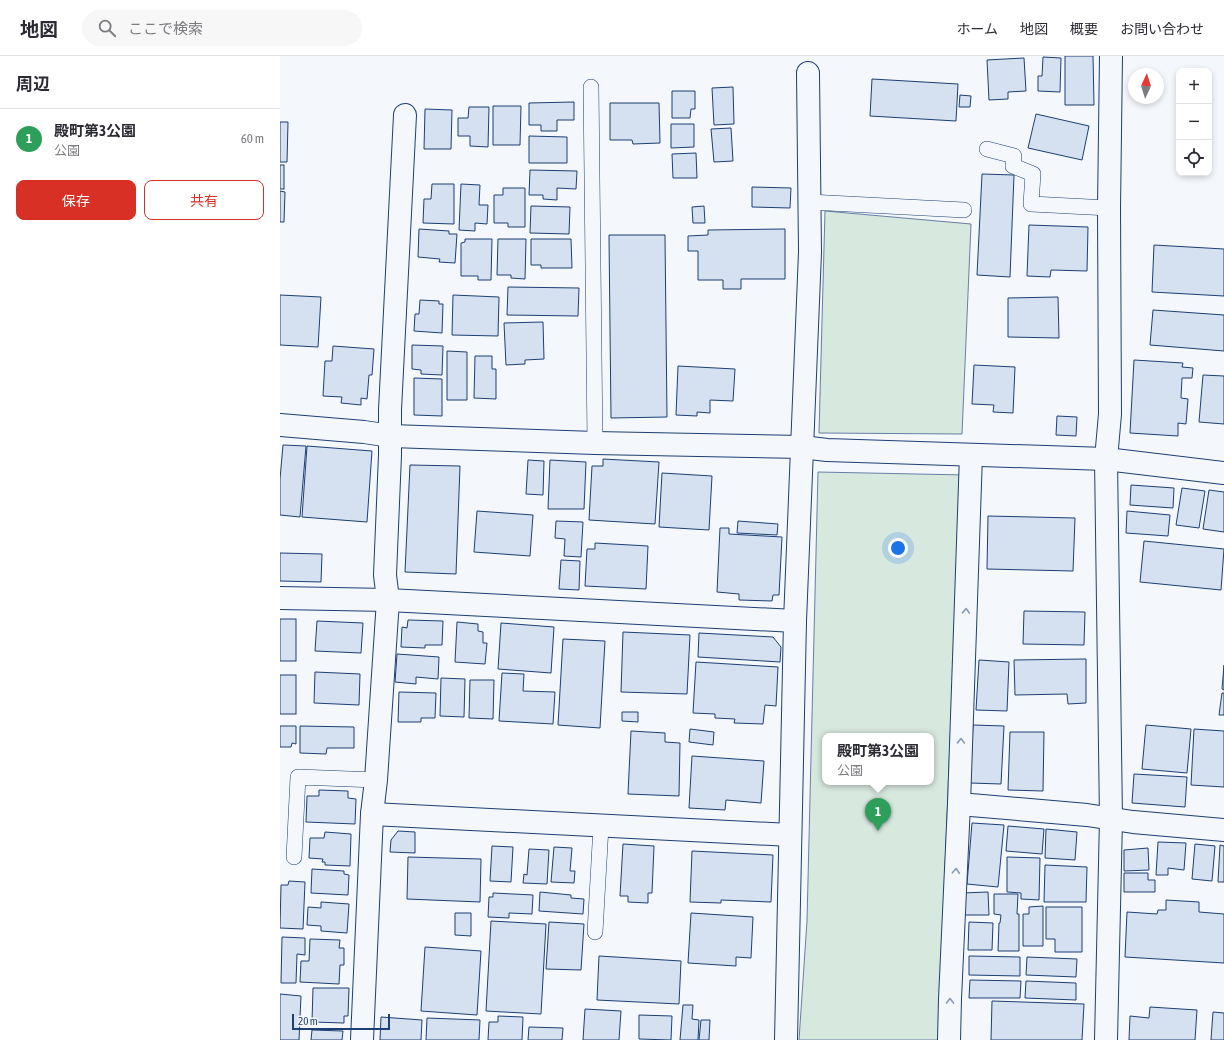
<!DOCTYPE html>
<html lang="ja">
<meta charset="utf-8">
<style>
:root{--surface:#fff;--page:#f7f7f7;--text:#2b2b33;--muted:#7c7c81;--line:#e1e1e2;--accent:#d93025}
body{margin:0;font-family:"Asap Condensed","Noto Sans JP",sans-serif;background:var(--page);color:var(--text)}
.controls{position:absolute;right:12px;top:12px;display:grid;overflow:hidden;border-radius:8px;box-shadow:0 2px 6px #0003}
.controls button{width:36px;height:36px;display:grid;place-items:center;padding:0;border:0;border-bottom:1px solid var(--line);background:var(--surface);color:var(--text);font:20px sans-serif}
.compass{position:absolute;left:848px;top:12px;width:36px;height:36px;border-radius:50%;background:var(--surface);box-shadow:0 2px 6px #0003;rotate:4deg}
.scale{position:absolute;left:12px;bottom:10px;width:98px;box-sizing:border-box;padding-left:4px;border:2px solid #1d3f73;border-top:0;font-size:11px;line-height:14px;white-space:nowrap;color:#1d3f73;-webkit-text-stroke:3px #f4f7fb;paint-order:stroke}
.you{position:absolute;left:618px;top:492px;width:14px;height:14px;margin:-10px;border:3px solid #fff;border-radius:50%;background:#1a73e8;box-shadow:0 0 0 6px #1a73e833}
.badge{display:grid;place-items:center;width:26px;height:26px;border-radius:50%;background:var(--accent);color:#fff;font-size:13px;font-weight:700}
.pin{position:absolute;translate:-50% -33px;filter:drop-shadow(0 1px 2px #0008)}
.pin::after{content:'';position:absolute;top:21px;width:14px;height:12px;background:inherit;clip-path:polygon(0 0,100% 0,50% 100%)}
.popup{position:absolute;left:542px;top:677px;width:112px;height:52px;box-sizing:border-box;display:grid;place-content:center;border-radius:8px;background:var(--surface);filter:drop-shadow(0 1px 3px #0005);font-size:13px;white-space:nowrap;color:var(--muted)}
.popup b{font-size:15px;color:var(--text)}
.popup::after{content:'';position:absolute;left:50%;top:100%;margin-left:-8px;border:8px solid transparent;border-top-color:var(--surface)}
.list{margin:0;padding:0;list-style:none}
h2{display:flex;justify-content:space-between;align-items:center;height:52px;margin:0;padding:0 16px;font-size:17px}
h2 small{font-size:13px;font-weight:400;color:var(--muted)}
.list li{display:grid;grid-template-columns:26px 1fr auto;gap:12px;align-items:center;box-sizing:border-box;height:60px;padding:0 16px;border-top:1px solid var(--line)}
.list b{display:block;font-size:15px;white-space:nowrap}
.list p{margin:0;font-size:13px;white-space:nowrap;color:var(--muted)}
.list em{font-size:13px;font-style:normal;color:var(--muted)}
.actions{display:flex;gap:8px;padding:12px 16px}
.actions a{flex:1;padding:9px 0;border:1px solid var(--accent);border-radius:8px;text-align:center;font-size:14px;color:var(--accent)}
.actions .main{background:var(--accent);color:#fff}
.icon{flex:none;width:22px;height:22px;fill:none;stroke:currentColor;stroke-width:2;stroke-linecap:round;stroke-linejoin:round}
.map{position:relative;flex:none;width:944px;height:984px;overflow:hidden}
header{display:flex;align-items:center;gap:24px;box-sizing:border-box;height:56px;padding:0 20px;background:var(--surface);border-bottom:1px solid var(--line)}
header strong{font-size:19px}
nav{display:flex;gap:22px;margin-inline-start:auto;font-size:14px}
.search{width:280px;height:36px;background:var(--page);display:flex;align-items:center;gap:10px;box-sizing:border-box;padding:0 14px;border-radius:22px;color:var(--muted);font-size:15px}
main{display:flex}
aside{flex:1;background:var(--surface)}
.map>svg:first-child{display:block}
</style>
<header>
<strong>地図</strong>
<div class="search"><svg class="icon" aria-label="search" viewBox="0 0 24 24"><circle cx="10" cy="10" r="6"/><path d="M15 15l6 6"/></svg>ここで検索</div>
<nav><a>ホーム</a><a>地図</a><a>概要</a><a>お問い合わせ</a></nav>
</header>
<main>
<aside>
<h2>周辺<small></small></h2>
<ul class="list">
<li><span class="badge" style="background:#2e9e5b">1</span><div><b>殿町第3公園</b><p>公園</p></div><em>60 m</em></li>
</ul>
<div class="actions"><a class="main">保存</a><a>共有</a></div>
</aside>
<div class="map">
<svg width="944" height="984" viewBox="0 0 944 984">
<rect width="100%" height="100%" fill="#f4f7fb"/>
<!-- green -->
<g fill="#d7e8df" stroke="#687fa3" fill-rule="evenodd">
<polygon points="545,155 691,168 682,378 539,377"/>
<path d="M538,416L686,419L683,488L670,685L660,939L661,984H519L527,865ZM545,680H651V726H545Z"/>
</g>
<!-- building -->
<g fill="#d5e0f0" stroke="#1d3f73">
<polygon points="785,0 813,0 814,49 785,49"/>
<polygon points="763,1 781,2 780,36 758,35 758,20 762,20"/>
<polygon points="744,2 746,35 728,36 728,43 709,44 707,4"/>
<polygon points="592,23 678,28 676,65 590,60"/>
<polygon points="453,31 454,68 434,69 432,32"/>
<polygon points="392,35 415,35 415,53 411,53 410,62 392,62"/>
<polygon points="680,39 691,40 690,51 679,51"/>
<polygon points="294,46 294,64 277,64 277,75 261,75 261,69 249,69 249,47"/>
<polygon points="330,47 379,47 380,87 353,88 352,84 330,84"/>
<polygon points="213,50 241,50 240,89 213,89"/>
<polygon points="189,51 209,51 208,91 190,90 190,80 178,80 178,62 188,62"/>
<polygon points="145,53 172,54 171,93 144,93"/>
<polygon points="756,58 809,70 802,104 748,92"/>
<polygon points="0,66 8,66 7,106 0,106"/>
<polygon points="391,68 414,68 414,91 391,92"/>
<polygon points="451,72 453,105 434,106 431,73"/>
<polygon points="249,80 287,81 287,107 249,107"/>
<polygon points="416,97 417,122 393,122 392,98"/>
<rect x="0" y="109" width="4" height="24"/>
<polygon points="250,114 297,115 296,133 277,132 277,144 263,143 263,139 249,139"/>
<polygon points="702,118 734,119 730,221 697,219"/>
<polygon points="152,128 174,128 174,168 143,167 144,143 151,143"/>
<polygon points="181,128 200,129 199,149 208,149 207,168 195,167 195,175 179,174"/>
<polygon points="472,131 511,132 510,152 472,151"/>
<polygon points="223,132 245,132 245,171 228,171 228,167 214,167 214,139 223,139"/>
<polygon points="0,135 5,136 4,166 0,166"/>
<polygon points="251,150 290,151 289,178 250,177"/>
<polygon points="424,150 425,167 413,167 412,151"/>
<polygon points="749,169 808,171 807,215 771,214 770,221 747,220"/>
<polygon points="139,173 169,175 169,178 177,178 175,207 159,206 160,203 138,201"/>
<polygon points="505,173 505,223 461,223 461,233 443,233 443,224 418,224 418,195 408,195 408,180 428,179 428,174"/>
<polygon points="329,179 385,179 387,361 331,362"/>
<polygon points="185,183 212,183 211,224 198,224 198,220 181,220 181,187 185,186"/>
<polygon points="218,183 246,183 245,223 231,222 231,219 217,219"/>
<polygon points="251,183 291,183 292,212 261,212 261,209 251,209"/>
<polygon points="874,189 944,193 944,240 872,236"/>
<polygon points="228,231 299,232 298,260 227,259"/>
<polygon points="0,239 41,241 38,291 0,289"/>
<polygon points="173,239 219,241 218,280 172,279"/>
<polygon points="778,241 779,282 728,281 728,242"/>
<polygon points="140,244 159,245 159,248 163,248 162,277 134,275 135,258 139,258"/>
<polygon points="873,254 944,259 944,295 870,289"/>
<polygon points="263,266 264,303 245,304 245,308 226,309 224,267"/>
<polygon points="132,289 163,290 162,319 141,318 141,314 132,313"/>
<polygon points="53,290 94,293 92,319 89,319 87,343 81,342 81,349 61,347 62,341 43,340 45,305 52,305"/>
<polygon points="167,295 187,296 187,344 167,344"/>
<polygon points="195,300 212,300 212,313 216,313 216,343 194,342"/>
<polygon points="854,304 903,307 902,311 913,312 912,322 902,322 901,342 908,343 906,368 898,367 898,380 850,377"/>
<polygon points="694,309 735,311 733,357 713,356 714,349 692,348"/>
<polygon points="398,310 455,313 453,345 430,344 430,357 417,356 417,360 396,359"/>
<polygon points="923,319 944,320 944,368 919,366"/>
<polygon points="134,322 162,323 162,360 134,359"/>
<polygon points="777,360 797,361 796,380 776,379"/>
<polygon points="3,389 26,390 20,461 0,459 0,423"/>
<polygon points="27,390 92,395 87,466 22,461"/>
<polygon points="323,403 379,406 375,468 309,464 312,410 323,410"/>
<polygon points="248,404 264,405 263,439 246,438"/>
<polygon points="270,404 306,406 304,453 268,453"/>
<polygon points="130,409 180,410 176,518 125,516"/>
<polygon points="382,417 432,420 429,474 379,471"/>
<polygon points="851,429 894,432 893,452 850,449"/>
<polygon points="902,432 925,435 919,472 896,469"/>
<polygon points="929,434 944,436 944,476 923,473"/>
<polygon points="197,455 253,459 250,500 194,496"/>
<polygon points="847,455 890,459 888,480 846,477"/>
<polygon points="708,460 795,462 793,515 707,513"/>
<polygon points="276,465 303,466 301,501 284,500 285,483 275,482"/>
<polygon points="458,465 498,468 497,479 457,477"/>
<polygon points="440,472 449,472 449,478 502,481 499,539 493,539 492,545 459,544 459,538 437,536"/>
<polygon points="864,485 944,493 941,534 860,526"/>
<polygon points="315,487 368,490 366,533 305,530 307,493 315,493"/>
<polygon points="0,497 42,498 41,526 0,525"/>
<polygon points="281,504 300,505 299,534 279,533"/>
<polygon points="744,555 805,556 804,589 743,588"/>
<rect x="0" y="563" width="16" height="42"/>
<polygon points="128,564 163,565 162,589 145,589 145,592 121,591 122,571 127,572"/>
<polygon points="37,565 83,567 81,597 35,595"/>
<polygon points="177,566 198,568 198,575 203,576 203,587 207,587 205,608 175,606"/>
<polygon points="221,567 274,571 271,617 218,613"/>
<polygon points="343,576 410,579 407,638 341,636"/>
<polygon points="419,577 493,581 501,591 500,606 418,601"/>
<polygon points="283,583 325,585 320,672 278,669"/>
<polygon points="117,598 159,601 158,623 136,621 136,628 115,626"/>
<polygon points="806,603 806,647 788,648 787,638 735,639 734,604"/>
<polygon points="699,604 729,606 727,655 696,654"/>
<polygon points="416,606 498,611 496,650 485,649 483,668 454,667 455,663 435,662 435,658 413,657"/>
<polygon points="944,609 944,634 942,633"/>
<polygon points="35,616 80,618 79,649 34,647"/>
<polygon points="222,617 244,618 243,635 275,636 273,668 219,665"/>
<rect x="0" y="619" width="16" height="39"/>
<polygon points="161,622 185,623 184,661 160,660"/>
<polygon points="190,624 214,624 213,663 189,662"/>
<polygon points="119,636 156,637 155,662 141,662 141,666 118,666"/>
<polygon points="942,637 944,637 944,659 939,659"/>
<polygon points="342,656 358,656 358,666 342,665"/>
<polygon points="693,669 724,670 721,728 690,727"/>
<polygon points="866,669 911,673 907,717 862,713"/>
<polygon points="0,670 16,670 16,688 12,687 11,691 0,691"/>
<polygon points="20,670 74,671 74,692 47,692 46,698 20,697"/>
<polygon points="410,673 434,676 433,689 409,686"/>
<polygon points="914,673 944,675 944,731 911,729"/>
<polygon points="351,675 385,677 385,686 400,687 399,740 348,738"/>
<polygon points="730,676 764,676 763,735 728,734"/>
<polygon points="412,700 484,705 481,747 446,744 445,754 409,752"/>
<polygon points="854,718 907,721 905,751 852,747"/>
<polygon points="39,734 68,735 68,742 76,743 75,768 26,766 27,740 39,740"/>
<polygon points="692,767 724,769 718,831 687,828"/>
<polygon points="728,770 764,773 762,798 726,795"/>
<polygon points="766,773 797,776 795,804 765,802"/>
<polygon points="118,775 135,776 135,797 110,796 111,784"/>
<polygon points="45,776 71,778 70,810 45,809 45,806 42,806 43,803 29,802 30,782 44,782"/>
<polygon points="878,786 906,787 904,814 888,812 888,819 876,819"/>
<polygon points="343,788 374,790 372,837 368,837 368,847 348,846 348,840 340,840"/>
<polygon points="915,788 935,790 932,825 912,823"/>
<polygon points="940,789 944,790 944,826 938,826"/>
<polygon points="212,790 233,791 231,826 210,825"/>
<polygon points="274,791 292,792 290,815 295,815 294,827 271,826"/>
<polygon points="868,792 869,814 844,815 844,794"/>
<polygon points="249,793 269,794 267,828 243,827 244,818 247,819"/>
<polygon points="412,795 493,799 491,846 441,844 441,847 410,846"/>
<polygon points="128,801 201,803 200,846 127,843"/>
<polygon points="727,801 760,802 759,844 741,843 741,837 727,836"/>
<polygon points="765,809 807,811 806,846 764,846"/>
<polygon points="32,813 64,815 64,818 69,819 68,839 31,837"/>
<polygon points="844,817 868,817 868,824 875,824 875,836 844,836"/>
<polygon points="9,825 25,826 23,873 0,872 1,829 8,829"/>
<polygon points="260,836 291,839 291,842 304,843 303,858 259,855"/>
<polygon points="708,836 709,859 682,859 682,837"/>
<polygon points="213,837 253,839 252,858 229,857 229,862 208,861 209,841 213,841"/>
<polygon points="714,838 738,838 737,858 739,858 739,895 718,895 719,867 720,867 721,859 714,858"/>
<polygon points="886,844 919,846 919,856 944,858 944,907 845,901 847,856 877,858 878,854 886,854"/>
<polygon points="41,846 69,848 67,877 41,875 41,870 27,869 28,851 41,852"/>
<polygon points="763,850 763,890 743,890 743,858 749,858 749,851"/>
<polygon points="766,851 802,851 802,896 775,896 775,883 766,883"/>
<polygon points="175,857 191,857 191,880 175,879"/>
<polygon points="411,857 473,861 471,902 456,901 456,910 408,907"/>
<polygon points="211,865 266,868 261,958 206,955"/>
<polygon points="269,866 304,868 301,914 266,913"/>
<polygon points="689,866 713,867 712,894 688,894"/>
<polygon points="2,881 25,882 25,899 17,898 16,927 1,927"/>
<polygon points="30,883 60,884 59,892 64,892 64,909 60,909 59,928 20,926 21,905 29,905"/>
<polygon points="145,891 201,895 197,959 141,955"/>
<polygon points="319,900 401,905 399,948 317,944"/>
<polygon points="689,900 740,901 740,920 689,919"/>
<polygon points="747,901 797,903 796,921 746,919"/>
<polygon points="690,924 741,925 740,942 689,942"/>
<polygon points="746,925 796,927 796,944 745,942"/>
<polygon points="33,932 69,932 68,960 64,960 64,967 32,966"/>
<polygon points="0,938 21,940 19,984 0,984"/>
<polygon points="712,945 804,948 802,984 711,984"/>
<polygon points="403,949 413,949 412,963 419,964 418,984 400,984"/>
<polygon points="870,951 917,954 915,984 849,984 850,960 869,962"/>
<polygon points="305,953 341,955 339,984 303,984"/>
<polygon points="933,956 944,957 944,984 931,984"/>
<polygon points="359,959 392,960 391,984 359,983"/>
<polygon points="218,960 243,961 242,984 208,984 209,966 218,966"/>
<polygon points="101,961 142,964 141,984 100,984"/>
<polygon points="147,962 200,964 199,984 146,984"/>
<polygon points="421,964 430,964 429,984 419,984"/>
<polygon points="249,971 283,972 282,984 248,984"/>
<polygon points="32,974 63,975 62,984 31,984"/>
</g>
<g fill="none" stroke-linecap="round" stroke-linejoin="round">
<defs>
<g id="service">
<polyline points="311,31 315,387"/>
<polyline points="707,93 734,100 733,110 753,118 751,148 829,152"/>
<polyline points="529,146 684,154"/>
<polyline points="14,801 18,721 96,724"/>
<polyline points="315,876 321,770"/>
</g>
<g id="minor">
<polyline points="0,369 84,376 111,380 315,387 522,391 547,394 826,403 944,417"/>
<polyline points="0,542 108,544 515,565"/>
<polyline points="679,748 807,759 853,766 944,774"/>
<polyline points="92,758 510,779"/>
<polyline points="82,984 92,758 96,724 108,544 105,519 110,399 110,354 125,59"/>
<polyline points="506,984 515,565 530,196 528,17"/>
<polyline points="669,984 670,943 679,748 691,399"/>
<polyline points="826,984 831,763 826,403 830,358 829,152 831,0"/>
</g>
</defs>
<!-- service casing -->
<use href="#service" stroke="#1d3f73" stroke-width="16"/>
<!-- minor casing -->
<use href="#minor" stroke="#1d3f73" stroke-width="24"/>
<!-- service -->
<use href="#service" stroke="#f4f7fb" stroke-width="15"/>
<!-- minor -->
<use href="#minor" stroke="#f4f7fb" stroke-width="22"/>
</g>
<!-- one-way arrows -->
<defs><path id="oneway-chevron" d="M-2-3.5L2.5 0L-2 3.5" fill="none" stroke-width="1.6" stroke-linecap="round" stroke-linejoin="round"/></defs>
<g stroke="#889bb7">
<use href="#oneway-chevron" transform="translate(686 555) rotate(-88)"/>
<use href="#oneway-chevron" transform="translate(681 685) rotate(-88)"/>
<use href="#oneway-chevron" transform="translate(676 815) rotate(-87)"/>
<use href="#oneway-chevron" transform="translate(670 945) rotate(-89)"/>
</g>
</svg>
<div class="controls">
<button>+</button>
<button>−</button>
<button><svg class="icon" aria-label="locate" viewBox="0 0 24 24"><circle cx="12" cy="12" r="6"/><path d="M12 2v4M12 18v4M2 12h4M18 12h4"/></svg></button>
</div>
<svg class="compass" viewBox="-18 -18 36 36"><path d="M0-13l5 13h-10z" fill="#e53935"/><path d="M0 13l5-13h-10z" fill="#7c7c81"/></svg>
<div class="scale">20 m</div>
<div class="you"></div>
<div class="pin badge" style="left:598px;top:775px;background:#2e9e5b">1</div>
<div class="popup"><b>殿町第3公園</b>公園</div>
</div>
</main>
